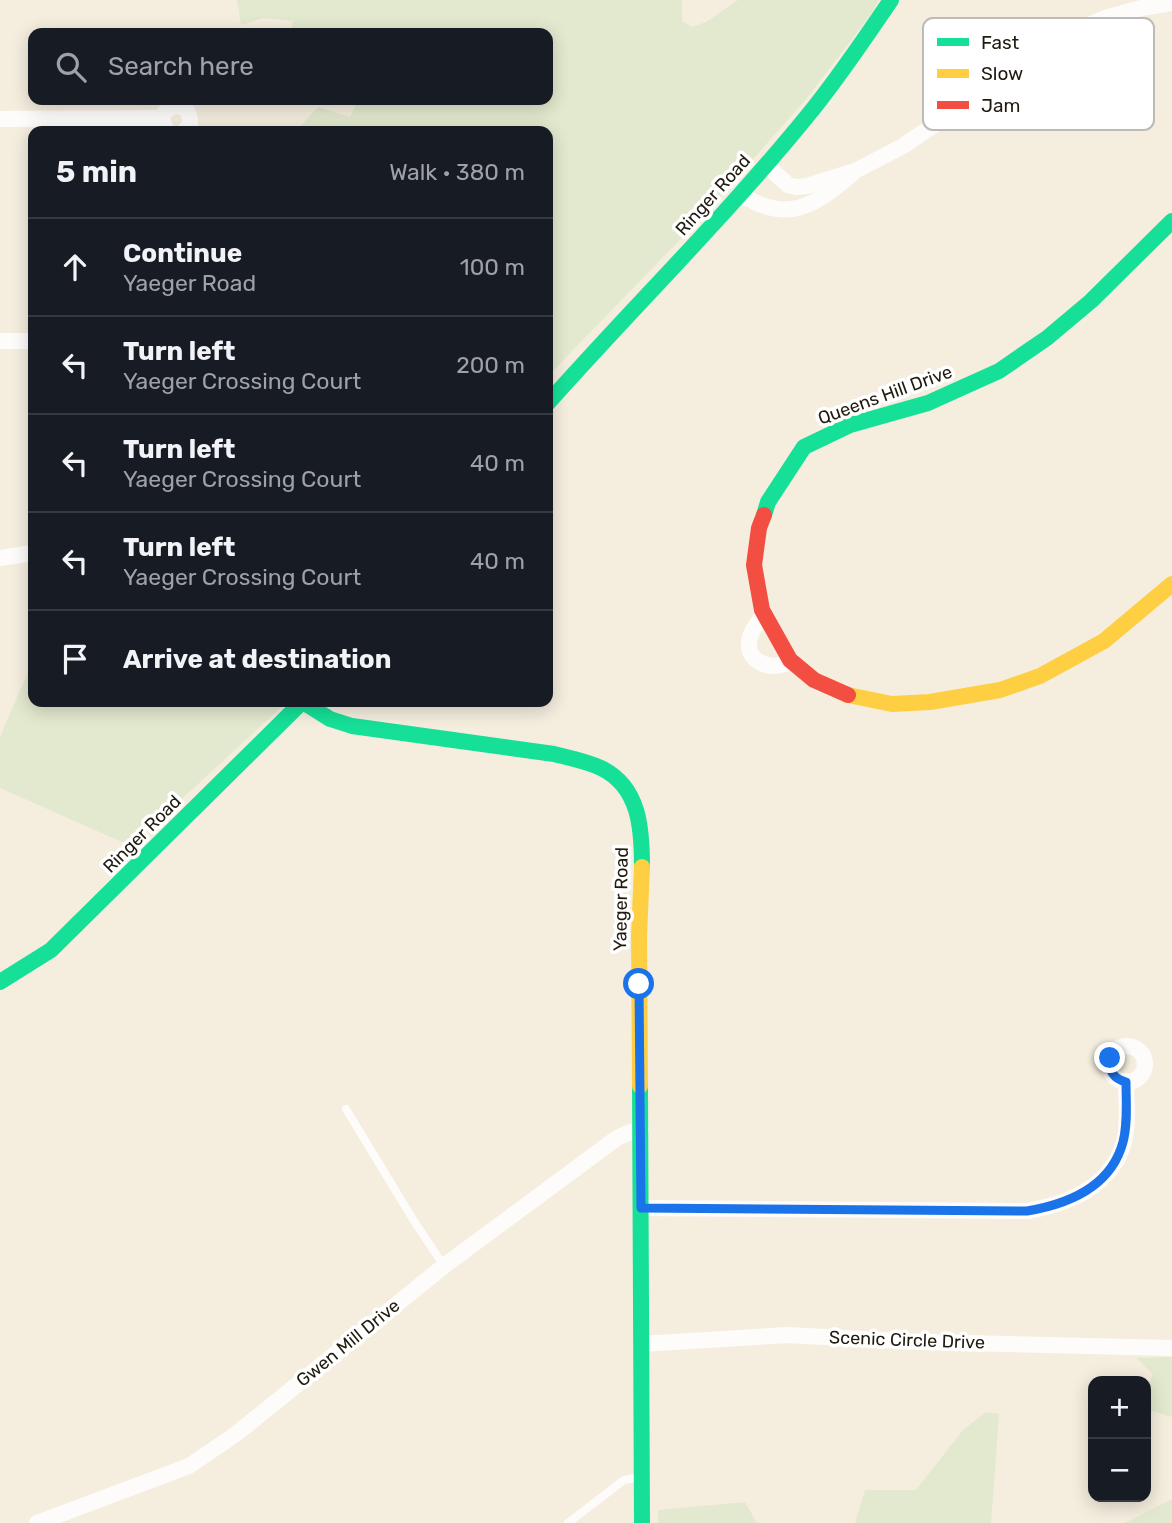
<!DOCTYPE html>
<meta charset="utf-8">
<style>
:root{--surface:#171b24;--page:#242831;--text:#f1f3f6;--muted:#9ea1a6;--line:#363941}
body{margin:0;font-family:Rubik,sans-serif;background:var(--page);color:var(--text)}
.controls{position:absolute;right:21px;bottom:21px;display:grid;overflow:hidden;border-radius:14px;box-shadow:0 4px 18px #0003}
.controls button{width:63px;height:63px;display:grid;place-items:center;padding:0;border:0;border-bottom:2px solid var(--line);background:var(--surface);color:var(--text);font:35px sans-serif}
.stop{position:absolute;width:21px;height:21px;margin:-16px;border:5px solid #1a73e8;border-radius:50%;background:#fff}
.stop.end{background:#1a73e8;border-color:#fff;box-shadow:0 2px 7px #0008}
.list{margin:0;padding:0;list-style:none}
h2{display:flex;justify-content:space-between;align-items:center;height:91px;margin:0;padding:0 28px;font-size:30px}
h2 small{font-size:23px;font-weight:400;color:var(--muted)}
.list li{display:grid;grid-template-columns:46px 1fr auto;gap:21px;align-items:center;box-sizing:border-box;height:98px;padding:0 28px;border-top:2px solid var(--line)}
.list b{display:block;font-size:26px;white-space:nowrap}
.list p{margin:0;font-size:23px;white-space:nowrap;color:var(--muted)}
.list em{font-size:23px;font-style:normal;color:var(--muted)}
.icon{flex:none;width:38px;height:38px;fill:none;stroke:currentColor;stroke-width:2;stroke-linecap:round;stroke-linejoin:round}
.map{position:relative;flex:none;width:1172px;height:1523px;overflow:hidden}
.search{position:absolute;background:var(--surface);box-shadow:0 4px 18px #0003;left:28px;top:28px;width:525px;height:77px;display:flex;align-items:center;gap:18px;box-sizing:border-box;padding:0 24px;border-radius:14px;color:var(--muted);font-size:26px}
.panel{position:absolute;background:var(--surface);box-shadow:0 4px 18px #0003;left:28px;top:126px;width:525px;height:581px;border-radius:14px}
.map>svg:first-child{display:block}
</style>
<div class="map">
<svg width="1172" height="1523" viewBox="0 0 1172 1523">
<rect width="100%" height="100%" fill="#f5eedf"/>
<!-- green -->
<g fill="#e3e9ce">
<polygon points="237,0 682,0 682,21 692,27 706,22 738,0 879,0 872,13 807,98 700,219 548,376 548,131 296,131 318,107 350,117 358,100 548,100 548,33 290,33 293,21 264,18 241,25"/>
<polygon points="33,660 33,702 287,702 131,846 0,788 0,737"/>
<path d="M1172,1357V1416L1171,1417L1149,1410C1145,1391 1145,1391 1153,1374L1136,1358Z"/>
<polygon points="986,1412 999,1414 991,1523 855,1523 865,1490 916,1490 963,1430"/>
<polygon points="1172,1499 1172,1523 1125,1523"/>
<polygon points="745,1502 757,1523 658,1523 658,1510"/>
</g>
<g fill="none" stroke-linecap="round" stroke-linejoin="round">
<!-- lane -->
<g stroke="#fefcfa" stroke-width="8">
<polyline points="346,1109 414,1221 444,1266"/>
<polyline points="568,1523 624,1480 639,1477"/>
</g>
<!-- street -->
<g stroke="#fefcfa" stroke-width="16">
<polyline points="0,119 162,118"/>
<path d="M168,131C147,108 193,92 190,125L184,131"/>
<polyline points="766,165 788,185 796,187 807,186 855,171 903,146 1070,33 1105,18 1141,8 1172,3"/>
<path d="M740,194C787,224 813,207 851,175"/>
<polyline points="0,341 33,341"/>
<polyline points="0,558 33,553"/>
<path d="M764,614C758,623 749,632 749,644C748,660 767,669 781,665C785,665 788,662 792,661"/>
<circle cx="1127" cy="1064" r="18"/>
<path d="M641,1208L1027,1211C1069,1204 1111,1187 1124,1142C1129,1123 1126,1101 1126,1081"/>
<polyline points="641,1344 787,1335 919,1342 1172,1348"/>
<polyline points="37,1523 189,1466 236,1434 444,1266 617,1138 630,1132 641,1130"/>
</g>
<!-- fast -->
<g stroke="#16e098" stroke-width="16">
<path d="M548,403C636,304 730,212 813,109C841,74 866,37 891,0"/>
<polyline points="764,515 768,502 804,447 850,425 928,403 999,371 1047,338 1091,301 1172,221"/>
<path d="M303,702L330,719L352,726L554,754C570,758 586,761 601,768C640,787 642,829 642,867"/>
<polyline points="0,982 51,950 302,702"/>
<polyline points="640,1086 642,1523"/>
</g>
<!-- slow -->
<g stroke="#ffcf43" stroke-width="16">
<polyline points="848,695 892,704 930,702 1000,690 1040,676 1104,641 1172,584"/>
<polyline points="640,1086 639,936 642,867"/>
</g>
<!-- jam -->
<polyline stroke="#f24e42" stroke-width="16" points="764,515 759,528 754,565 762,610 790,660 814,680 848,695"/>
</g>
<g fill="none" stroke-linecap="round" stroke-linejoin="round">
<!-- route -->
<path stroke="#1a73e8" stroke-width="9" d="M639,984L641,1208L1027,1211C1069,1204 1111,1187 1123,1142C1128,1123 1126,1101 1126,1082C1114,1079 1108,1071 1110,1058"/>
</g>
<g text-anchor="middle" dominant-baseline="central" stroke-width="7" stroke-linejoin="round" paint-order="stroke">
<!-- street labels -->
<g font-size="18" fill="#201b0f" stroke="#fff">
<text transform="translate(713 195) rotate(-48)">Ringer Road</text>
<text transform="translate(885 395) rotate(-20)">Queens Hill Drive</text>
<text transform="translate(142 834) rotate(-45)">Ringer Road</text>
<text transform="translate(621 899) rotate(-89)">Yaeger Road</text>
<text transform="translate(907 1340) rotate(2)">Scenic Circle Drive</text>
<text transform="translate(348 1343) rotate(-39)">Gwen Mill Drive</text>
</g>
</g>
<!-- legend -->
<rect x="923" y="18" width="231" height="112" rx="10" fill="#fff" stroke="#bcbbb7" stroke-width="2"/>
<rect x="937" y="38" width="32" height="8" fill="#16e098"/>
<rect x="937" y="69" width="32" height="9" fill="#ffcf43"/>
<rect x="937" y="101" width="32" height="8" fill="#f24e42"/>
<g font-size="19" fill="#201b0f">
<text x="981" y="49">Fast</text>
<text x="981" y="80">Slow</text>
<text x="981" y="112">Jam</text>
</g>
</svg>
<div class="controls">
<button>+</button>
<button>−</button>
</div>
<div class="stop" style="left:639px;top:984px"></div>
<div class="stop end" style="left:1110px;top:1058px"></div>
<div class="search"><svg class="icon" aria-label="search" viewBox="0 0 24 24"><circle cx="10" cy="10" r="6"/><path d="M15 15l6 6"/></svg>Search here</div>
<section class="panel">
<h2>5 min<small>Walk · 380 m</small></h2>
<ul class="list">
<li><svg class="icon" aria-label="ahead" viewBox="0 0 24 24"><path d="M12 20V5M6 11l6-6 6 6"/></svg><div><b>Continue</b><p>Yaeger Road</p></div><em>100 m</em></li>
<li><svg class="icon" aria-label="left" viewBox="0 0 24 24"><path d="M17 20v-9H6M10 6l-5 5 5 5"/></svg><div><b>Turn left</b><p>Yaeger Crossing Court</p></div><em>200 m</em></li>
<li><svg class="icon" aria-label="left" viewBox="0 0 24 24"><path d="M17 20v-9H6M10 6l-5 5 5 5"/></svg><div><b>Turn left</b><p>Yaeger Crossing Court</p></div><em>40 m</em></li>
<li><svg class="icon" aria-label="left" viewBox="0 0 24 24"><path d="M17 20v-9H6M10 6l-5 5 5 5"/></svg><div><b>Turn left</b><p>Yaeger Crossing Court</p></div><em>40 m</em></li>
<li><svg class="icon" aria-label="arrive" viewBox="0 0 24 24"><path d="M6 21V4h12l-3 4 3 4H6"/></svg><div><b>Arrive at destination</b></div></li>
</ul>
</section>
</div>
